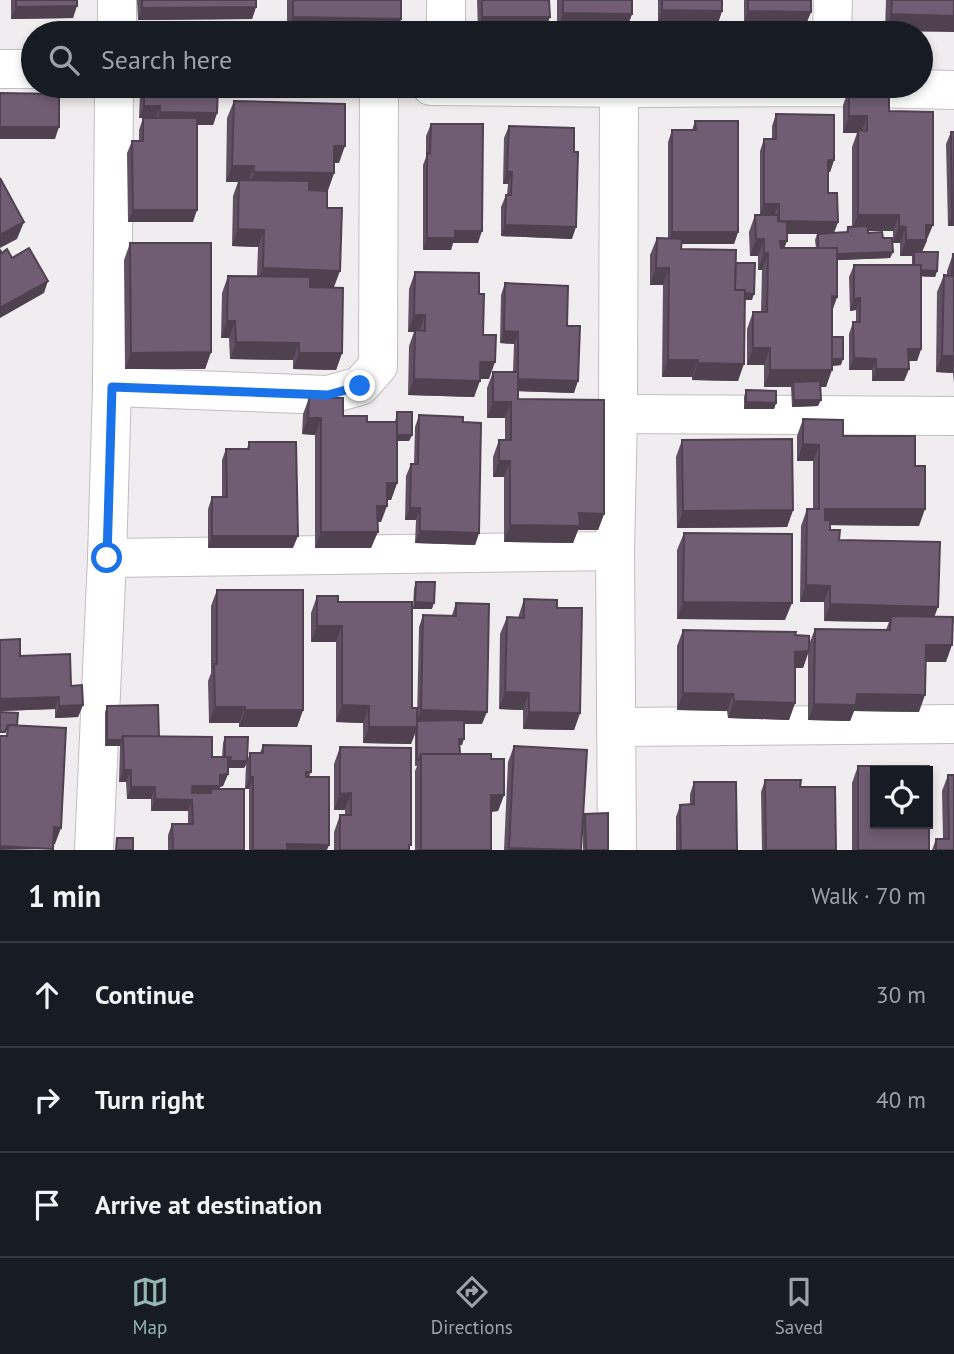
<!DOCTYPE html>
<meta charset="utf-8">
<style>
:root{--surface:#171b24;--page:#242831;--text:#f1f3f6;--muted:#9ea1a6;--line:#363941;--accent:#96b6b2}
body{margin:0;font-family:"PT Sans",sans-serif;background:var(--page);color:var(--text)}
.controls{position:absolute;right:21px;bottom:21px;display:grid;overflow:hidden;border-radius:0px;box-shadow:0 4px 10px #0003}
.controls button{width:63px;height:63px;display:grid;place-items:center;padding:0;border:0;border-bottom:2px solid var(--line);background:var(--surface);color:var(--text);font:35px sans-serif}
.stop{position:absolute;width:21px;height:21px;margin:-16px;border:5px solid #1a73e8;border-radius:50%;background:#fff}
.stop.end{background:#1a73e8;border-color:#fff;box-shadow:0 2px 7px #0008}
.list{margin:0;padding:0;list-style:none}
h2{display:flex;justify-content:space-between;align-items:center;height:91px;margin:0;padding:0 28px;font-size:30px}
h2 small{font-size:23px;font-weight:400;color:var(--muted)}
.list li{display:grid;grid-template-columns:46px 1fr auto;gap:21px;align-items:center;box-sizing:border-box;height:105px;padding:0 28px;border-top:2px solid var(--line)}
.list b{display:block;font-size:26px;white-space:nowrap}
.list em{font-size:23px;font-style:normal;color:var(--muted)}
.icon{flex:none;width:38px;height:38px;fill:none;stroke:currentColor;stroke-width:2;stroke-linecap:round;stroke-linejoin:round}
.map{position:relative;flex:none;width:954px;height:850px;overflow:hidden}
.search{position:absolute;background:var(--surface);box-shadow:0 4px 10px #0003;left:21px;right:21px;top:21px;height:77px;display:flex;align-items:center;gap:18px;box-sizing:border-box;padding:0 24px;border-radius:38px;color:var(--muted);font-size:26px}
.sheet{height:406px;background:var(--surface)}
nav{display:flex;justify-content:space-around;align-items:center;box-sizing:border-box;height:98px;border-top:2px solid var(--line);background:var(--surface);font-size:19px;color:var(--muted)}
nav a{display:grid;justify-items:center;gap:4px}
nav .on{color:var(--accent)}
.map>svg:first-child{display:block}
</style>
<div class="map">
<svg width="954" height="850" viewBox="0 0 954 850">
<rect width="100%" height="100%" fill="#f0ecf0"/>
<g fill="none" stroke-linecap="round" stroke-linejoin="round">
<defs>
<g id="street">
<polyline points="446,0 446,33"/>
<polyline points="117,33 117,0"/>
<polyline points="832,33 833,0"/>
<polyline points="0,69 33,69"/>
<polyline points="431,86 631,88 830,87 954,90"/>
<polyline points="112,387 328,395 360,386 378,366 379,86"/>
<polyline points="618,414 954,416"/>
<polyline points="107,558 615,551"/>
<polyline points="617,727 954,724"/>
<polyline points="94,850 107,558 112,387 114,86"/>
<polyline points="617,850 615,551 618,414 619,88"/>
</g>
</defs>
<!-- street casing -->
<use href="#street" stroke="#c1bdc1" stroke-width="40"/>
<!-- street -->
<use href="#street" stroke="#fff" stroke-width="38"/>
</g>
<!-- wall -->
<g fill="#615063" fill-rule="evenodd">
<polygon points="11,0 77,0 73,18 11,19"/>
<polygon points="137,0 256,0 256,7 252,19 138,20"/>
<polygon points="287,0 401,0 401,19 396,33 287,33"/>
<polygon points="477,0 549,0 550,17 545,29 478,29"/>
<polygon points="557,0 632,0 632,14 626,30 557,29"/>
<polygon points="658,0 722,0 722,11 718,23 658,22"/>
<polygon points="744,0 811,0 811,12 806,24 744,23"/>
<polygon points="886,0 954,0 885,31"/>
<polygon points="143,86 218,86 217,113 213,125 197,125 193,222 128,222 127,153 132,141 139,141 139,130 143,118 148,118 139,118 140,94"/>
<path d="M849,89L889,111L927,241L922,252L937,271L935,277L921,276V349L917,361H909V369L904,381H872V370H849V334L853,322H856V310L850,311L849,277L854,265H912V256H900V243H893V231H868V233L883,238L893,252L890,258L837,260V297L832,312V338L841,365L832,366L826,387H820L818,406L792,407L791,387H764V365H747V329L753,312H761L762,270H758V256H750L749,232L755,215H760V151L764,139H772V126L776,114L834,160L830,172H828V193L838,222L834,233L846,232L848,227H852V147L857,133H843V105ZM787,234H817L815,240L816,248H784Z"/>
<polygon points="234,101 339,163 334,163 334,173 328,190 309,190 327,208 334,287 342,353 336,370 293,369 293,360 230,359 229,338 221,338 222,293 228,276 257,276 258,247 232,246 233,196 238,182 226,182 227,118"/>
<polygon points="695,121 738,232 734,244 681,244 681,249 736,263 752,300 745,300 738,381 692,380 692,377 662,377 663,285 650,285 650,255 657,238 668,238 668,142 672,130 692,130"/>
<polygon points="431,124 478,243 453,243 451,250 423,250 423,165 426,157 426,136"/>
<polygon points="509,126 572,239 501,236 501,207 506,195 507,195 508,184 503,184 504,138"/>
<polygon points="951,132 954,226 948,226 946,144"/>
<polygon points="130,243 211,352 205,369 125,369 124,260"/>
<polygon points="953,254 954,254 954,383 953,373 936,372 937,292 944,275 947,275 947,271"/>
<polygon points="415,272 479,294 489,379 480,379 474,397 408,395 409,346 414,332 408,332 409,289"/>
<polygon points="505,283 567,326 574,393 518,391 518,399 604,514 598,530 578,530 573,543 504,542 504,477 493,477 493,457 499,440 505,440 505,418 487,418 487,388 493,372 513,372 514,344 500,343 501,295"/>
<polygon points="746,390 776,403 774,409 744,409 744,397"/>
<polygon points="309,398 343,416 367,422 395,422 397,412 412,435 409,441 397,441 397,483 391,500 387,500 381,522 377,522 371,548 315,548 315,435 302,434 303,414"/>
<polygon points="419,415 479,533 475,545 415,543 416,520 405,520 406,476 411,464 414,464 415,427"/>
<polygon points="803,419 915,466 919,526 830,525 830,530 839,540 935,617 946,662 926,662 919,712 854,711 850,721 808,720 808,652 803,668 795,668 795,703 789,720 728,718 727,711 677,710 677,646 683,630 795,635 809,644 815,629 886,630 889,622 824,621 824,602 800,602 801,526 807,509 813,509 813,461 797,461 797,436"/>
<polygon points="682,440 793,510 787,527 677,528 676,457"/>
<polygon points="249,442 293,548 208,548 208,509 212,497 222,497 222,460 226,449 247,449"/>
<polygon points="684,533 785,620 677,619 677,550"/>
<polygon points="416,582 432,609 413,609 414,589"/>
<polygon points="217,590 303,710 297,727 239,727 239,723 209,723 208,681 211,673 211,606"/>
<polygon points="317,596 338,602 412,708 417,720 419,627 423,615 452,615 456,603 482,724 464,724 462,745 459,745 460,754 491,759 504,795 498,811 491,812 491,850 415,850 415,771 417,766 415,766 415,734 411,744 363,743 363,723 336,722 336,642 311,642 311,613"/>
<polygon points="524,599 557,608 580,713 574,730 523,729 523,710 499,709 500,634 507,617 518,618"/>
<polygon points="0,640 20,656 71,686 83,705 78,717 55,718 55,709 0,711"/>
<polygon points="107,706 159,737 212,757 222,757 223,743 225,737 247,761 250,753 260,753 263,745 311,772 309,777 327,850 249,850 249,789 245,789 246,765 244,768 228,768 229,763 228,763 228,774 223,786 220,787 219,789 244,850 168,850 168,835 172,824 188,824 188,811 151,811 151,799 127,799 126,782 119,782 120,746 105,746 105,712"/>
<polygon points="514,746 581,850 504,850 508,762"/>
<polygon points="340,747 410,850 334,850 334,832 340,815 345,815 345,810 334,810 334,764"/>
<polygon points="858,766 929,850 852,850 852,783"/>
<polygon points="948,775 954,850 932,850 936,839 943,839 942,791"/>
<polygon points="765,780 836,850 762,850 761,792"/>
<polygon points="694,782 737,850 676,850 676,817 680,805 690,805 690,794"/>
<polygon points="585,814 608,850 583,850 583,820"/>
</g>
<!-- shaded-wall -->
<g fill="#4f4150">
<polygon points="77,6 73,18 11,19 16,7"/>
<polygon points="256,7 252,19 138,20 142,8"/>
<polygon points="662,10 722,11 718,23 658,22"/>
<polygon points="748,11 811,12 806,24 744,23"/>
<polygon points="563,13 632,14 626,30 557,29"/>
<polygon points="891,14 954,16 954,32 885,31"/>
<polygon points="293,17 401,19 396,33 287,33"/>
<polygon points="482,17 550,17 545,29 478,29"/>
<polygon points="144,106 160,106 156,118 139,118"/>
<polygon points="160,112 217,113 213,125 156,123"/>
<polygon points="849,116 867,116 861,133 858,130 857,133 843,133"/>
<polygon points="0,127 59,127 55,139 0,139"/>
<polygon points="334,146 345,146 339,163 328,162"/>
<polygon points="828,160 834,160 830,172 823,172"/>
<polygon points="232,166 254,166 248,183 239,180 238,182 226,182"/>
<polygon points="254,172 334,173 328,190 248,188"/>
<polygon points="507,172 512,172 508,184 503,184"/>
<polygon points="764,204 779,204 774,216 760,215"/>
<polygon points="133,210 197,210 193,222 128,222"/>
<polygon points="952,214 954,214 954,226 948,226"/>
<polygon points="858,215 899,215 893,231 852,231"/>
<polygon points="24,222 17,239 0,248 0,235"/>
<polygon points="779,222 838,222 833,234 774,234"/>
<polygon points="505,225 576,227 572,239 501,236"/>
<polygon points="926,225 933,225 920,256 914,252 912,256 900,256 906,240"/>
<polygon points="899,226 906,227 900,243 893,243"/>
<polygon points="238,229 264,230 258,247 232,246"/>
<polygon points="455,231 482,231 478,243 453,243 451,250 423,250 427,238"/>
<polygon points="672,232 738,232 734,244 668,244"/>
<polygon points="756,239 764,239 758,256 750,256"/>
<polygon points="780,241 787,241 781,257"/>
<polygon points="893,252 890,258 816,261 818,255"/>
<polygon points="764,253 768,253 762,270 758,270"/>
<polygon points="263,268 340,271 334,287 257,285"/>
<polygon points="656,268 669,268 663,285 650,285"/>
<polygon points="914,269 937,271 935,277 911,276"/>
<polygon points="48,281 44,293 0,318 0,308"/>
<polygon points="735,293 754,294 752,300 733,300"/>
<polygon points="832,296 837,297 831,313"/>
<polygon points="860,298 856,310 850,311 854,299"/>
<polygon points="414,315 425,315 419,332 408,332"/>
<polygon points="227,321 235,321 229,338 221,338"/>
<polygon points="504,331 518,332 514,344 500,343"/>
<polygon points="236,342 299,343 293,360 230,359"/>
<polygon points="753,348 770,348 764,365 747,365"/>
<polygon points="908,349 921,349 917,361 904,361"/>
<polygon points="211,352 205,369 125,369 131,353"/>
<polygon points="299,353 342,353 336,370 293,369"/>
<polygon points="942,356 954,356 953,373 936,372"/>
<polygon points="854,358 876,359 872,370 849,370"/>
<polygon points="832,359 843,359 841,365 829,366"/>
<polygon points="668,360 698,360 692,377 662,377"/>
<polygon points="480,362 495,362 489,379 474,379"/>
<polygon points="698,363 744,364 738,381 692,380"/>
<polygon points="876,369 909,369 904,381 872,381"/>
<polygon points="770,370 832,370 826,387 793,387 793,382 791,387 764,387"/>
<polygon points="414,379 480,381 474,397 408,395"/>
<polygon points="517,379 578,381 574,393 513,391"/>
<polygon points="794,400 821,400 818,406 792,407"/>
<polygon points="493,402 511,402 505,418 487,418"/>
<polygon points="746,402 776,403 774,409 744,409"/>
<polygon points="308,418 321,418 315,435 302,434"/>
<polygon points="397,435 412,435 409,441 395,441"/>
<polygon points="803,444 819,445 813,461 797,461"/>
<polygon points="499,461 510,461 504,477 493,477"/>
<polygon points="387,483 397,483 391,500 381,500"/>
<polygon points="377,506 387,506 381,522 371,522"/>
<polygon points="410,508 420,508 416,520 405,520"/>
<polygon points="825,509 925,509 919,526 819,525"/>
<polygon points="793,510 787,527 677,528 683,511"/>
<polygon points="579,513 604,514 598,530 578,530 573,543 504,542 510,525"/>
<polygon points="420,531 479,533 475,545 415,543"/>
<polygon points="321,532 378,532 371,548 315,548"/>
<polygon points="212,536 298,536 293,548 208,548"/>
<polygon points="806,585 830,586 824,602 800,602"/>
<polygon points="415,602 434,603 432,609 413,609"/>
<polygon points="683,602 792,603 785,620 677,619"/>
<polygon points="830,604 938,607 932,623 891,616 889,622 824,621"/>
<polygon points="317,626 342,626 336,642 311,642"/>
<polygon points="926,645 952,645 946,662 920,662"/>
<polygon points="809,651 803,668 789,668 795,652"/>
<polygon points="505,692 529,693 523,710 499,709"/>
<polygon points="683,693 733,694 727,711 677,710"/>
<polygon points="857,694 925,695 919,712 854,711 850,721 808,720 814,704"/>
<polygon points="59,697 55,709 0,711 0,699"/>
<polygon points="734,701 795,703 789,720 728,718"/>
<polygon points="83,705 78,717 55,718 59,706"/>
<polygon points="342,705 369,706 363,723 336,722"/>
<polygon points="215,707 245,707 239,723 209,723"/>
<polygon points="245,710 303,710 297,727 239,727"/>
<polygon points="421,710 487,712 482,724 417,722"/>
<polygon points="529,712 580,713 574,730 523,729"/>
<polygon points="369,727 417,727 411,744 363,743"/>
<polygon points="459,739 464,739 462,745 457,745"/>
<polygon points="107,740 122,740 120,746 105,746"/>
<polygon points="230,761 247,761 244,768 228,768"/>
<polygon points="124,770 131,770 126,782 119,782"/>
<polygon points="228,774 223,786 220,787 216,798 211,789 208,798 188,798 192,786 220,775"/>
<polygon points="250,777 253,777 249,789 245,789"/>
<polygon points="131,787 155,787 151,799 127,799"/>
<polygon points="351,793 345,810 334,810 340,794"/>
<polygon points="491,795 504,795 498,811 485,812"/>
<polygon points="155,799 192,800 188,811 151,811"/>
<polygon points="54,827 61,828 55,844 48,844"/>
<polygon points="287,844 329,845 327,850 285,850"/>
<polygon points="0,846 53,849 0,850"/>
<polygon points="509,848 555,850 508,850"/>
</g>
<!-- building -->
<g fill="#715d73" stroke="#4f4150" stroke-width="2" fill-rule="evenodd">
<polygon points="16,0 77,0 77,6 16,7"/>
<polygon points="142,0 256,0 256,7 142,8"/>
<polygon points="293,0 401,0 401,19 293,17"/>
<polygon points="482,0 549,0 550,17 482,17"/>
<polygon points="563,0 632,0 632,14 563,13"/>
<polygon points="662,0 722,0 722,11 662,10"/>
<polygon points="748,0 811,0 811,12 748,11"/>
<polygon points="892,0 954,0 954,16 891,14"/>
<polygon points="731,26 762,26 762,33 732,33"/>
<polygon points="144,86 218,86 217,113 160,112 160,106 144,106"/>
<polygon points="849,89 889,89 889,111 933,112 933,225 926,225 926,240 906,240 906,227 899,226 899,215 858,215 858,130 867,131 867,116 849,116"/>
<polygon points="0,93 59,94 59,127 0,127"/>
<polygon points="234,101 345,104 345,146 334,146 334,173 254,172 254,166 232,166"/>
<polygon points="776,114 834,115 834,160 828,160 828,193 837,193 838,222 779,221 779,204 764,204 764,139 776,139"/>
<polygon points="143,118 197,118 197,210 133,210 132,141 143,141"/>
<polygon points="695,121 738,121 738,232 672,232 672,130 696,130"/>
<polygon points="431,124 483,124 482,231 455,231 455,238 427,238 427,153 430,154"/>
<polygon points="509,126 574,128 574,152 578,152 576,227 505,225 506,195 511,195 512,172 507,172"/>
<polygon points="951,132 954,132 954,214 952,214"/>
<polygon points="0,178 24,222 0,235"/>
<polygon points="239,180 309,181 309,190 327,191 327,208 342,208 340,271 263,268 264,230 238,229"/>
<polygon points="755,215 778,215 778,221 787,222 787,241 780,241 781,248 837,248 837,297 832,296 832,370 770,370 770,348 753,348 753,312 767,312 768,253 764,253 764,239 756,239"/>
<polygon points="868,226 868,233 882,232 883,238 892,238 893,252 837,254 837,248 818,248 818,234 848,232 848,227"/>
<polygon points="657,238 682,239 681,249 736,250 735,290 745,290 744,364 698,363 698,360 668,360 669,268 656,268"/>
<polygon points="130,243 211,243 211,352 131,353"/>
<polygon points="29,248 48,281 0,308 0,250 2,253 7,249 12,258"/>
<polygon points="914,252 938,252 937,271 921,270 921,265 914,265"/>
<polygon points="953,254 954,254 954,356 942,356 944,275 952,276"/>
<polygon points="736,263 755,263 754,294 745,293 745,290 735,290"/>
<polygon points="854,265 921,265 921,349 908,349 909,369 876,369 876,359 854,358 853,322 860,322 860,298 854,299"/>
<polygon points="415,272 479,273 479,294 484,294 483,335 496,335 495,362 480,362 480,381 414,379 415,330 425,331 425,315 414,315"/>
<polygon points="228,276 310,277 310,287 343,288 342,353 299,353 299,343 236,342 235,321 227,321"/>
<polygon points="505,283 568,286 567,326 580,326 578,381 518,379 518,332 504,331"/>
<rect x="832" y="337" width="11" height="22"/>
<polygon points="493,372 518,372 518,399 604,400 604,514 579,513 580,526 510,525 510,461 499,461 499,440 511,440 511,402 493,402"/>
<polygon points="820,381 821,400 794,400 793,382"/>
<polygon points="746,390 776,391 776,403 746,402"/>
<polygon points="309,398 343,398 343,416 367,416 367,422 397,422 397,483 387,483 387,506 377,506 378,532 321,532 321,418 308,418"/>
<rect x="397" y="412" width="15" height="23"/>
<polygon points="419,415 463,417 463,422 481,423 479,533 420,531 420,508 410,508 411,464 418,464"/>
<polygon points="803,419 843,420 843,436 915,436 915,466 925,466 925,509 825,509 825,520 830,520 830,530 840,530 839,540 940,542 938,607 830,604 830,586 806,585 807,509 819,509 819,445 803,444"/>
<polygon points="792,439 793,510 683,511 682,440"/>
<polygon points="249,442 296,442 298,536 212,536 212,497 227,497 226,449 249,449"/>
<polygon points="684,533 792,534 792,603 683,602"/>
<polygon points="416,582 435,582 434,603 415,602"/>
<polygon points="217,590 303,590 303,710 245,710 245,707 215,707 214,664 217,664"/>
<polygon points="317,596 338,596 338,602 412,602 412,708 417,708 417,727 369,727 369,706 342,705 342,626 317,626"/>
<polygon points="524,599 557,600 557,608 582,608 580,713 529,712 529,693 505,692 507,617 524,618"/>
<polygon points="456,603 489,604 487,712 421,710 423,615 456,616"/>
<polygon points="891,616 953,617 952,645 926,645 925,695 857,694 856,705 814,704 815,629 890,630"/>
<polygon points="683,630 796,632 795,635 809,636 809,651 795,652 795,703 734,701 733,694 683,693"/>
<polygon points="20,639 20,656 70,654 71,686 82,685 83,705 59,706 59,697 0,699 0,640"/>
<polygon points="158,705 159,737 123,736 122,740 107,740 107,706"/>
<polygon points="0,712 18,713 17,725 8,725 5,732 0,732"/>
<polygon points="464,720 464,739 459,739 460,754 421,754 419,760 417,760 417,721"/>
<polygon points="8,725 66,728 61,828 54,827 53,849 0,846 0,736 7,736"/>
<polygon points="123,736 212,737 212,757 228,757 228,774 220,775 220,786 192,786 192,793 211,793 211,789 244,789 244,850 173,850 172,824 193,824 192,800 155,799 155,787 131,787 131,770 124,770"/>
<polygon points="225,737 248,737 247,761 230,761 231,757 225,757"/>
<polygon points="263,745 311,746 311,772 306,772 306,777 329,777 329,845 287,844 287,850 253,850 253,777 250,777 250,753 263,753"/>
<polygon points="514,746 587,750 581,850 509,848"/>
<polygon points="340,747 411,748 411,845 409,845 409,850 340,850 340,815 351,815 351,793 340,794"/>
<polygon points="421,754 491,754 491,759 504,759 504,795 491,795 491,850 421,850"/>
<path d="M858,766H929V850H858ZM875,771H928V824H875Z"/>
<polygon points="948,775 954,775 954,850 936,850 936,839 949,839"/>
<polygon points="765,780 801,780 800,787 835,787 836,850 766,850"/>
<polygon points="694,782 736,782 737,850 681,850 680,805 694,804"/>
<polygon points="608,813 608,850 586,850 585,814"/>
<polygon points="117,838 133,838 133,850 116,850"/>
</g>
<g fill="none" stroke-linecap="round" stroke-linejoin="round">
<!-- route -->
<polyline stroke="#1a73e8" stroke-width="9" points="107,558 112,387 328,395 360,386"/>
</g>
</svg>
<div class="controls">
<button><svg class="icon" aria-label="locate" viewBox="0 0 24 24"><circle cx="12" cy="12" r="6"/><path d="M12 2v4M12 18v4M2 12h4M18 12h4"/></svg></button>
</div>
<div class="stop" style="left:107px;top:558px"></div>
<div class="stop end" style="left:360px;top:386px"></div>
<div class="search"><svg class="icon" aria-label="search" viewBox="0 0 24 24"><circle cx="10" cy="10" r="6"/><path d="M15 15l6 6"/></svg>Search here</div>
</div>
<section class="sheet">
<h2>1 min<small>Walk · 70 m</small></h2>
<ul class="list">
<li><svg class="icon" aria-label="ahead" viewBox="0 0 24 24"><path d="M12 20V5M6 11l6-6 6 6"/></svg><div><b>Continue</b></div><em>30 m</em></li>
<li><svg class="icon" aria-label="right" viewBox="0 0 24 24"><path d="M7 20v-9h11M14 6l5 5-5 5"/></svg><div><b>Turn right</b></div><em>40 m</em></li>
<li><svg class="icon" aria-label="arrive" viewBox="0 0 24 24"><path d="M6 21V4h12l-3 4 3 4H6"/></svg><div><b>Arrive at destination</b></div></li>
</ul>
</section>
<nav>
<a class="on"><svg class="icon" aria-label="map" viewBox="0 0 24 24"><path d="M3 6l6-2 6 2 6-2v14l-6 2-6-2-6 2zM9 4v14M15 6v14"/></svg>Map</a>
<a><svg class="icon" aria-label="directions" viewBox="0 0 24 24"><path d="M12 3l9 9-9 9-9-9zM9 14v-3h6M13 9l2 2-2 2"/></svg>Directions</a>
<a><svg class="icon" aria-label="saved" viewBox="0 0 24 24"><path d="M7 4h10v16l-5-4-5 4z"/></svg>Saved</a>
</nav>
